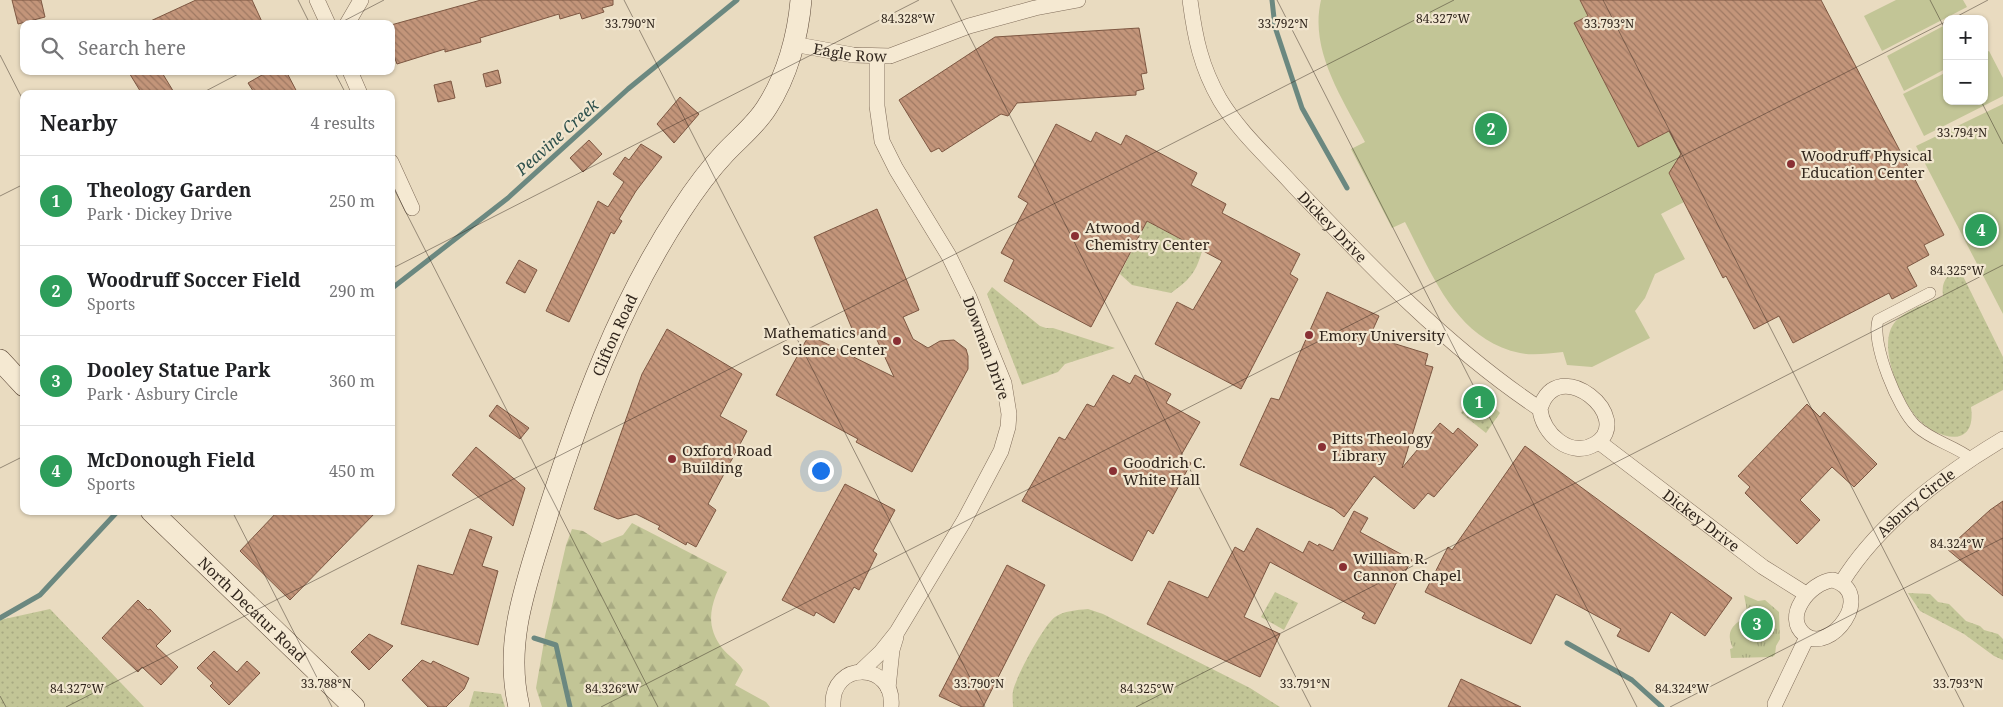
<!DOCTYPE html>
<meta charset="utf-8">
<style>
:root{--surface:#fff;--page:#f6f6f6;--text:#202124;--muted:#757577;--line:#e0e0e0;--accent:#893034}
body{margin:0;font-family:"Noto Serif",serif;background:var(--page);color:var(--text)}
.controls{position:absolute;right:15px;top:15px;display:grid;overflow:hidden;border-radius:10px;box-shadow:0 1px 4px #0004}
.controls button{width:45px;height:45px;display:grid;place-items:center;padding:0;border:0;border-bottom:1px solid var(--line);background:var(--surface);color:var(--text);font:25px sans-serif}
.you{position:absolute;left:820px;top:470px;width:18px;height:18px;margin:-12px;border:4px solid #fff;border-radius:50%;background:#1a73e8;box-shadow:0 0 0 8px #1a73e833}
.badge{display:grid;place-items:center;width:32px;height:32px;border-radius:50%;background:var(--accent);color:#fff;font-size:16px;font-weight:700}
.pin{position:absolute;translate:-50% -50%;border:2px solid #fff;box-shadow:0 1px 5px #0006}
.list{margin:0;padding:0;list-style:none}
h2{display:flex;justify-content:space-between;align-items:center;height:65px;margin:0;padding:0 20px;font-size:21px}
h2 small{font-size:16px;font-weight:400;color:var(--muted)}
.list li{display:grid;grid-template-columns:32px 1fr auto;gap:15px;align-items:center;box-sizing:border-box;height:90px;padding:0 20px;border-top:1px solid var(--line)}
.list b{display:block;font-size:19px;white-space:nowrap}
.list p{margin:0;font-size:16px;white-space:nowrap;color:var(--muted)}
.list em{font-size:16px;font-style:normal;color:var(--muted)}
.icon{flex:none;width:28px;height:28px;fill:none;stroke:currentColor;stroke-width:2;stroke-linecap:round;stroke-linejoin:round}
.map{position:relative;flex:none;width:2003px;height:707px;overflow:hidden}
.search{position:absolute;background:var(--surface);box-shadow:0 1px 4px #0004;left:20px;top:20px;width:375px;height:55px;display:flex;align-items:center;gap:12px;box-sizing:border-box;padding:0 18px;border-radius:10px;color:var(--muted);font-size:19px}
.panel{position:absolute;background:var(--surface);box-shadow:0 1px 4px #0004;left:20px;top:90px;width:375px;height:425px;border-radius:10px}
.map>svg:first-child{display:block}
</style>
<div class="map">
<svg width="2003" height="707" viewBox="0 0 2003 707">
<defs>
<pattern id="grass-dots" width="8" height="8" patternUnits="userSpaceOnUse" patternTransform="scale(1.25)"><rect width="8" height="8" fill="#c2c596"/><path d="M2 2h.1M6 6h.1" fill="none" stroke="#a7a981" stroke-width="1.8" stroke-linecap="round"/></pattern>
<pattern id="forest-firs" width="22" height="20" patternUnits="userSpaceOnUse" patternTransform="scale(1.25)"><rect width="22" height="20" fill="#c2c596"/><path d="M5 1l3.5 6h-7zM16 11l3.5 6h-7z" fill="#a7a981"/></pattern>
<pattern id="park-tufts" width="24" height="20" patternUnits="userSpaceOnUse" patternTransform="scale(1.25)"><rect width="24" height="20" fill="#c2c596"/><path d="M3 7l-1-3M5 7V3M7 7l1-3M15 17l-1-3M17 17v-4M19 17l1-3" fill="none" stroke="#a7a981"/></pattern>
<pattern id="building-back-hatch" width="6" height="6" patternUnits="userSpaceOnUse" patternTransform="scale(1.25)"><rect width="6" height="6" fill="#c3957a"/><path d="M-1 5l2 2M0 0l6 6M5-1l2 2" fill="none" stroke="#9f7963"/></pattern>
</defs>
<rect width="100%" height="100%" fill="#e9dbc0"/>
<!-- grass -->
<g fill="url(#grass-dots)">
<path d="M1147,221L1202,251C1196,273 1189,280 1171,293L1132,285L1120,274Z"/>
<path d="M1959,268L2003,357V390L1971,407C1977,448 1940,441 1919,420C1901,401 1873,340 1898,319C1910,308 1929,303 1943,296C1941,281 1947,275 1959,268Z"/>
<polygon points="992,287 1040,326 1046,328 1053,328 1115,348 1065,364 1058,372 1022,385 987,294"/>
<polygon points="1478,391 1500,413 1486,433 1461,413"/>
<polygon points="1275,592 1298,603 1284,630 1261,617"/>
<polygon points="1908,593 1930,594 1938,602 1949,604 1966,621 1980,626 1984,630 1998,634 2003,639 2003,660 1994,656 1964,634 1920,611"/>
<polygon points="50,609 144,707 0,707 0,620"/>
<path d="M1088,609L1103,614L1250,688L1280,707H1013C1013,702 1012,696 1013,691C1016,677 1043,626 1055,617C1064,611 1076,610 1088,609Z"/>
<polygon points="474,691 501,694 505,707 469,707"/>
</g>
<!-- forest -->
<path fill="url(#forest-firs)" d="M632,523L727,572C713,598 702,622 722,648C728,656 738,661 743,670L735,685L766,702L770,707H542L536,688L545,636L566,545L572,529L583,531L602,543L623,535Z"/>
<!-- park -->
<path fill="url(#park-tufts)" d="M1744,595L1758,601L1765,600L1779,612L1780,639L1776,646L1775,655L1772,657L1731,658L1730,649L1733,648C1725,631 1733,624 1748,616Z"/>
<!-- pitch -->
<g fill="#c2c596">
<path d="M1321,0H1580L1588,16L1574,23L1638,147L1669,131L1681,154L1669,174L1684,202L1661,214L1685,259L1655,274L1645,298L1635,311L1650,338L1592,367L1567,365L1563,352C1549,353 1534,356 1520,353C1456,340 1432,274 1405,222L1392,228L1351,149L1365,142C1343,99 1309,51 1321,0Z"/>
<polygon points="1896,0 1963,0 1967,7 1882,51 1864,16"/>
<polygon points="1947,24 1947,68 1904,91 1887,56"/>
<polygon points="1989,51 2003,78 2003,96 1924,136 1903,94 1947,72 1947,101 1984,101 1984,53"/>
<polygon points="2003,104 2003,314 1916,146"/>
</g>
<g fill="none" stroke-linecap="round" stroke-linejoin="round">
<!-- stream -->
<g stroke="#6b8880" stroke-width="5">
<polyline points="1272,0 1275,27 1302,108 1347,188"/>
<polyline points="391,289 508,198 628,89 737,0"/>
<polyline points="0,618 40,595 118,511"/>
<polyline points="534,638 556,645 570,707"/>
<polyline points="1567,643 1632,680 1662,707"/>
</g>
</g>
<!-- building -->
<g fill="url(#building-back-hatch)" stroke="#7d5742">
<polygon points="12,0 41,0 45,17 18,24"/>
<polygon points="196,0 252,0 263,24 144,24"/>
<polygon points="481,0 613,0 613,5 602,8 604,12 582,19 580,13 560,19 559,14 480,38 481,42 445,52 445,49 397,64 391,48 391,25"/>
<polygon points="1580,0 1821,0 1944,235 1924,245 1929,255 1907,267 1917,286 1892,299 1889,293 1793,343 1779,316 1754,329 1726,276 1723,278 1669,173 1681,154 1669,131 1638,147 1574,23 1588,16"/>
<polygon points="1139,28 1147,73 1141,74 1144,89 1136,91 1136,95 1017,103 1008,116 1001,114 942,152 939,148 931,152 899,100 995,37"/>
<polygon points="498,70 501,83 486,87 483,74"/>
<polygon points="128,71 161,71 175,94 142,94"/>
<polygon points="269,71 286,71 298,94 255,94 248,83"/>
<polygon points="451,81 455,98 438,102 434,85"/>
<polygon points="680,97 699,114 674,143 657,124"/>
<polygon points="1056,124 1091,142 1096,132 1121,145 1126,135 1197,173 1191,185 1226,204 1222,213 1300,254 1290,274 1298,279 1241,389 1155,344 1177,302 1193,310 1222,261 1147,221 1091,327 1004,281 1014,260 1001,253 1028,203 1018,197"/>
<polygon points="589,140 602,154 583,172 570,158"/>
<polygon points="641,144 662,157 636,191 619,219 622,221 614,234 611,232 569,322 546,311 598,201 608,207 624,182 613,174 625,157 629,160"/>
<polygon points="877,209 919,310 903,317 913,339 928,348 940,341 954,340 966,349 968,356 968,369 912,472 856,442 858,439 776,395 809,335 894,377 872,329 855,336 814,237"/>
<polygon points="519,260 537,270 525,293 506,283"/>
<polygon points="1327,292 1379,316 1370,336 1428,354 1425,365 1433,367 1402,468 1440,423 1453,434 1458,428 1478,445 1434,497 1428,493 1414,509 1374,476 1344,517 1334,509 1240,465 1271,398 1279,400"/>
<polygon points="667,329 742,374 720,416 747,431 708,504 716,510 696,547 687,542 686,545 658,529 660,526 636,514 618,519 594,509 642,374"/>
<polygon points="1113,375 1130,384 1135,375 1171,394 1166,403 1200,422 1180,457 1191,463 1153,534 1148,530 1132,561 1022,501 1059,437 1065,440 1087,404 1094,407"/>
<polygon points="1807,404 1820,417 1824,412 1877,464 1854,487 1832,467 1800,500 1820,520 1797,544 1745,493 1750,487 1738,476"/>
<polygon points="497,405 529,428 520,439 489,416"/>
<polygon points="1525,446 1732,598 1705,636 1671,612 1649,652 1617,636 1621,629 1556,594 1531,644 1425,592 1448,547 1452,550"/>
<polygon points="476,447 525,488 513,526 452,475"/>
<polygon points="845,484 895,510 873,551 877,554 859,590 854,587 834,623 816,612 814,616 782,600"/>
<polygon points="2003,501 2003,596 1947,549 1990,510"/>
<polygon points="278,511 377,511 290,600 240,551"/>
<polygon points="1354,511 1368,518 1360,532 1412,560 1403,575 1401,574 1375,624 1362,618 1365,613 1270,562 1244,617 1280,634 1260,677 1147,624 1169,581 1208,598 1235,547 1244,552 1257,528 1303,553 1309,541 1318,546 1319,544 1333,551"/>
<polygon points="470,529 492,537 482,566 498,571 478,645 401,624 418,565 453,575"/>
<polygon points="1007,565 1045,585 983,707 962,707 939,696"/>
<polygon points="138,600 148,610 150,609 171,631 156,646 178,667 161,685 142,667 138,672 102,638"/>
<polygon points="369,634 393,646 369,670 351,652"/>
<polygon points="214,651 237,672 247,661 260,673 229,705 210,686 213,683 197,668"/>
<polygon points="422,660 431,664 433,661 469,678 464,689 446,707 428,707 402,680"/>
<polygon points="1461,679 1521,707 1448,707"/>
</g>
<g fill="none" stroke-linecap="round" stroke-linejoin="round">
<defs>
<path id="pedestrian" d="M1930,293L1878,320C1871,343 1898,410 1916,426C1932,441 1954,445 1972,459"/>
<g id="minor">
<polyline points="317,0 328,24"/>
<path id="s1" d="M1190,0C1195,38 1201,67 1220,100C1240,133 1269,158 1294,186C1370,266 1448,348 1540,409C1542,433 1570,459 1595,444C1637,419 1557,351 1540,409"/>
<polyline points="347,24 361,0"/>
<path id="s2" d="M793,44L853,55L890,56L969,26L1035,8L1078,0"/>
<polyline points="350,71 360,94"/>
<polyline points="391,162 412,208"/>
<path id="s3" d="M1599,442L1763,567L1806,594"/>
<path d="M1833,580C1877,593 1830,655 1805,635C1782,617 1810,582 1833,580Z"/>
<path id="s4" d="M1842,582C1879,522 1943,475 2003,439"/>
<polyline points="860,672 881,652 897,632 964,521 1001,451 1008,427 1009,414 1004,383 969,297 949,256 896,169 882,141 877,106 877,57"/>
<polyline points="888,688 892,650 896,637"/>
<polyline points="1775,704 1807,637"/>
<path d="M833,707C830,659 896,662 891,707"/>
</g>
<g id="secondary">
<polyline points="0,360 24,386"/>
<path id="s5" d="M151,511L354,707"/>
<path id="s6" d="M519,707C503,640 528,580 547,516C580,411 619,305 680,212C693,192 708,171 725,153C739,138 756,125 767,107C787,76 798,36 801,0"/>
</g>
</defs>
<!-- pedestrian casing -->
<use href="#pedestrian" stroke="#806d5a" stroke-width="12"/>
<!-- minor casing -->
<use href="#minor" stroke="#806d5a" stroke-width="16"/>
<!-- secondary casing -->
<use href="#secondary" stroke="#624e3d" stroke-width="22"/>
<!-- pedestrian -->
<use href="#pedestrian" stroke="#f5e9d2" stroke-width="11"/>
<!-- minor -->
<use href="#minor" stroke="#f5e9d2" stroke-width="15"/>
<!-- secondary -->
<use href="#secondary" stroke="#f5e9d2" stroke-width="21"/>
</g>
<!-- ticks -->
<path fill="none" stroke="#31261d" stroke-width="1" stroke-opacity="0.45" d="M298,0L310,24M624,0L985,707M951,0L1311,707M1277,0L1637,707M1603,0L1964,707M1930,0L1947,33M1952,19L1988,0M338,24L384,0M0,55L24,102M334,71L346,94M200,94L244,71M1981,101L2003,144M391,183L658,707M0,196L24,184M391,269L919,0M0,468L24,456M232,511L332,707M0,696L6,707M66,707L1454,0M601,707L1947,21M1136,707L2003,265M1670,707L2003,538"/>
<!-- markers -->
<g fill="#893034" stroke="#f1e6cf" stroke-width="2">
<circle cx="1791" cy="164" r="5"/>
<circle cx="1075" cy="236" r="5"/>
<circle cx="1309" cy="335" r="5"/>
<circle cx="897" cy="341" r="5"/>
<circle cx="1322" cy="447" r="5"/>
<circle cx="672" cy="459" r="5"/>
<circle cx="1113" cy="471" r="5"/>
<circle cx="1343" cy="567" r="5"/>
</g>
<g text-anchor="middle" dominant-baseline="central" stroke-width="4.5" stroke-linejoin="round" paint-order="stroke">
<!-- street labels -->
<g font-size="15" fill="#31261d" stroke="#f1e6cf">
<text stroke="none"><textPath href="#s2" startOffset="58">Eagle Row</textPath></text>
<text stroke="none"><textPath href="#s1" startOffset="275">Dickey Drive</textPath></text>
<text stroke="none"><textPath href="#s6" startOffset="389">Clifton Road</textPath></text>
<text transform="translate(987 348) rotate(70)">Dowman Drive</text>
<text stroke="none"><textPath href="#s4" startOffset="109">Asbury Circle</textPath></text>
<text stroke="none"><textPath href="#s3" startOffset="129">Dickey Drive</textPath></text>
<text stroke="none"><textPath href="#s5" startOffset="141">North Decatur Road</textPath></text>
</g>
<!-- poi labels -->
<g font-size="15" fill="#31261d" stroke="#f1e6cf" text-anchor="start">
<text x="1801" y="155">Woodruff Physical<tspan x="1801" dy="17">Education Center</tspan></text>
<text x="1085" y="227">Atwood<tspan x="1085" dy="17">Chemistry Center</tspan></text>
<text x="887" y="332" text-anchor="end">Mathematics and<tspan x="887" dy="17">Science Center</tspan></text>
<text x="1319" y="335">Emory University</text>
<text x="1332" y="438">Pitts Theology<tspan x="1332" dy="17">Library</tspan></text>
<text x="682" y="450">Oxford Road<tspan x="682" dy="17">Building</tspan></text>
<text x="1123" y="462">Goodrich C.<tspan x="1123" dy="17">White Hall</tspan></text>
<text x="1353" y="558">William R.<tspan x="1353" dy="17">Cannon Chapel</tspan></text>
</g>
<!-- water labels -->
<g font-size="16" font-style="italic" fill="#2d504c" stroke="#f1e6cf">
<text transform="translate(557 137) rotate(-42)">Peavine Creek</text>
</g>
</g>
<g font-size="12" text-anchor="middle" fill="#31261d" stroke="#f1e6cf" stroke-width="4.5" stroke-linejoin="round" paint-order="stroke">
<text x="1443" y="23">84.327°W</text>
<text x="908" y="23">84.328°W</text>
<text x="630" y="28">33.790°N</text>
<text x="1283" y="28">33.792°N</text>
<text x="1609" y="28">33.793°N</text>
<text x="1962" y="137">33.794°N</text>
<text x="1957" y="275">84.325°W</text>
<text x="1957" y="548">84.324°W</text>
<text x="326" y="688">33.788°N</text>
<text x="979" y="688">33.790°N</text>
<text x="1305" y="688">33.791°N</text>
<text x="1958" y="688">33.793°N</text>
<text x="77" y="693">84.327°W</text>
<text x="612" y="693">84.326°W</text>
<text x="1147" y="693">84.325°W</text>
<text x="1682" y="693">84.324°W</text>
</g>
</svg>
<div class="controls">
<button>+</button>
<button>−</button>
</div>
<div class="you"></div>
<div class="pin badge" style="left:1479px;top:402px;background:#2e9e5b">1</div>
<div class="pin badge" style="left:1491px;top:129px;background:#2e9e5b">2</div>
<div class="pin badge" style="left:1757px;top:624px;background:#2e9e5b">3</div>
<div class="pin badge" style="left:1981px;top:230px;background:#2e9e5b">4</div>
<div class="search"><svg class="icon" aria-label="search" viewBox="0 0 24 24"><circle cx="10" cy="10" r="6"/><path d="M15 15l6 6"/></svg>Search here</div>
<section class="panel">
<h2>Nearby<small>4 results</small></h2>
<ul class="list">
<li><span class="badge" style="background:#2e9e5b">1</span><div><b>Theology Garden</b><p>Park · Dickey Drive</p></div><em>250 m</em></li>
<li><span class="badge" style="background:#2e9e5b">2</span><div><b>Woodruff Soccer Field</b><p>Sports</p></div><em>290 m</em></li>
<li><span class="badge" style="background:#2e9e5b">3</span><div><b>Dooley Statue Park</b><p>Park · Asbury Circle</p></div><em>360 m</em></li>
<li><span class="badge" style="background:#2e9e5b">4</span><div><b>McDonough Field</b><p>Sports</p></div><em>450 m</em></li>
</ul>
</section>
</div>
